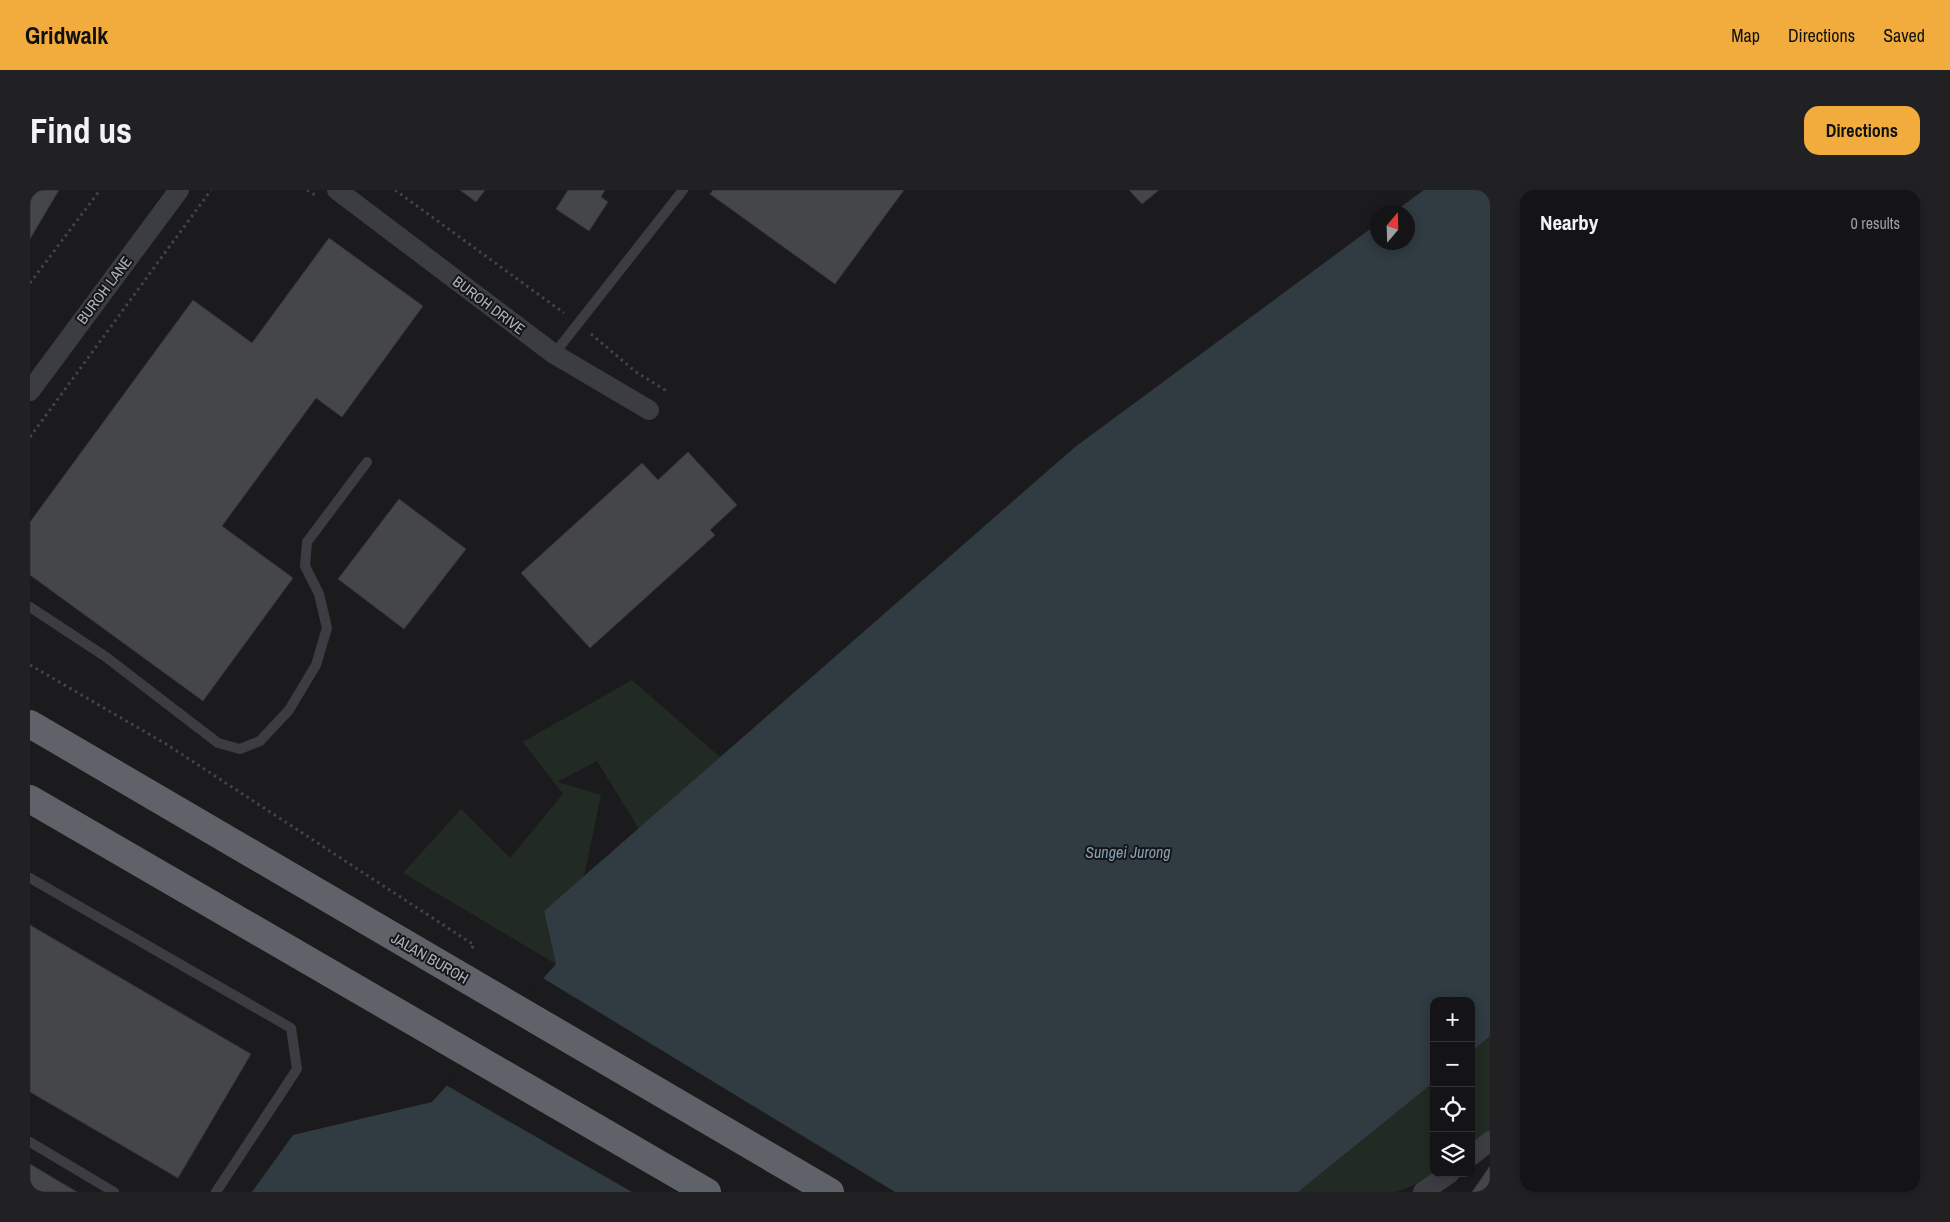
<!DOCTYPE html>
<meta charset="utf-8">
<style>
:root{--surface:#141416;--page:#212123;--text:#f1f3f6;--muted:#9d9ea1;--line:#333335;--accent:#f2ac3e}
body{margin:0;font-family:"Archivo Narrow",sans-serif;background:var(--page);color:var(--text)}
.controls{position:absolute;right:15px;bottom:15px;display:grid;overflow:hidden;border-radius:10px;box-shadow:0 2px 12px #0003}
.controls button{width:45px;height:45px;display:grid;place-items:center;padding:0;border:0;border-bottom:1px solid var(--line);background:var(--surface);color:var(--text);font:25px sans-serif}
.compass{position:absolute;left:1340px;top:15px;width:45px;height:45px;border-radius:50%;background:var(--surface);box-shadow:0 2px 12px #0003;rotate:19deg}
.list{margin:0;padding:0;list-style:none}
h2{display:flex;justify-content:space-between;align-items:center;height:65px;margin:0;padding:0 20px;font-size:21px}
h2 small{font-size:16px;font-weight:400;color:var(--muted)}
.icon{flex:none;width:28px;height:28px;fill:none;stroke:currentColor;stroke-width:2;stroke-linecap:round;stroke-linejoin:round}
.map{position:relative;flex:none;width:1460px;height:1002px;overflow:hidden;border-radius:15px}
header{display:flex;align-items:center;gap:30px;box-sizing:border-box;height:70px;padding:0 25px;background:var(--accent);color:#111}
header strong{font-size:24px}
nav{display:flex;gap:28px;margin-inline-start:auto;font-size:18px}
.intro{display:flex;align-items:center;justify-content:space-between;box-sizing:border-box;height:120px;padding:0 30px}
h1{margin:0;font-size:35px}
.button{padding:12px 22px;border-radius:15px;background:var(--accent);color:#111;font-size:18px;font-weight:700}
main{display:flex;gap:30px;padding:0 30px}
aside{flex:1;background:var(--surface);border-radius:15px;box-shadow:0 2px 12px #0003}
.map>svg:first-child{display:block}
</style>
<header>
<strong>Gridwalk</strong>
<nav><a>Map</a><a>Directions</a><a>Saved</a></nav>
</header>
<div class="intro"><h1>Find us</h1><a class="button">Directions</a></div>
<main>
<div class="map">
<svg width="1460" height="1002" viewBox="0 0 1460 1002">
<rect width="100%" height="100%" fill="#1b1b1d"/>
<!-- green -->
<g fill="#222b23">
<polygon points="602,490 690,567 609,639 567,571 527,592 571,605 554,686 514,721 526,774 373,683 431,619 480,668 533,604 493,552"/>
<polygon points="1460,846 1460,940 1441,961 1441,862"/>
<polygon points="1404,892 1404,983 1420,983 1365,1002 1268,1002"/>
</g>
<!-- water -->
<polygon fill="#303b42" points="1394,0 1460,0 1460,846 1441,862 1441,811 1404,811 1404,892 1268,1002 222,1002 263,945 402,912 526,774 514,721 1045,257 1347,34 1348,52 1378,52 1378,22 1364,22"/>
<!-- pier -->
<polygon fill="#1b1b1d" points="511,787 865,1002 602,1002 414,894"/>
<!-- building -->
<g fill="#45464a" stroke="#353539">
<polygon points="0,0 29,0 0,49"/>
<polygon points="430,0 455,0 446,12"/>
<polygon points="538,0 575,0 571,7 578,12 559,41 526,19"/>
<polygon points="683,0 874,0 805,94 680,4"/>
<polygon points="1099,0 1129,0 1112,14"/>
<polygon points="299,48 393,116 312,227 286,208 192,336 263,388 173,511 0,385 0,332 163,110 222,153"/>
<polygon points="658,262 707,315 680,340 685,345 560,458 491,383 612,273 628,290"/>
<polygon points="369,309 436,359 374,439 308,389"/>
<polygon points="0,735 221,864 148,988 0,902"/>
<polygon points="0,974 47,1002 0,1002"/>
<polygon points="1460,976 1460,1002 1442,1002"/>
</g>
<g fill="none" stroke-linecap="round" stroke-linejoin="round">
<!-- path -->
<g stroke="#424449" stroke-width="3" stroke-dasharray="2.5 4" stroke-linecap="butt">
<polyline points="277,0 285,5"/>
<polyline points="365,0 534,123"/>
<polyline points="0,93 70,0"/>
<polyline points="561,144 606,182 635,200 633,203"/>
<polyline points="0,247 181,0"/>
<polyline points="0,475 136,554 444,755 440,761"/>
</g>
<!-- service -->
<g stroke="#3c3d42" stroke-width="10">
<polyline points="524,164 653,0"/>
<polyline points="0,417 76,467 188,553 210,559 230,551 259,520 286,475 297,438 289,404 275,376 277,352 337,272"/>
<polyline points="0,688 261,838 267,879 186,1002"/>
<polyline points="0,952 84,1002"/>
</g>
<!-- minor -->
<g stroke="#3c3d42" stroke-width="20">
<polyline points="307,0 524,164 619,220"/>
<polyline points="0,201 149,0"/>
<polyline points="1441,966 1460,951"/>
<polyline points="1393,1002 1420,983"/>
</g>
<!-- trunk -->
<g stroke="#60626a" stroke-width="28">
<polyline points="0,534 800,1002"/>
<polyline points="0,609 677,1002"/>
</g>
</g>
<g text-anchor="middle" dominant-baseline="central" stroke-width="4" stroke-linejoin="round" paint-order="stroke">
<!-- street labels -->
<g font-size="15" fill="#adb3bc" stroke="#161618">
<text transform="translate(74 100) rotate(-53)">BUROH LANE</text>
<text transform="translate(459 115) rotate(37)">BUROH DRIVE</text>
<text transform="translate(400 768) rotate(30)">JALAN BUROH</text>
</g>
<!-- water labels -->
<g font-size="16" font-style="italic" fill="#85a2b6" stroke="#161618">
<text x="1098" y="662">Sungei Jurong</text>
</g>
</g>
</svg>
<div class="controls">
<button>+</button>
<button>−</button>
<button><svg class="icon" aria-label="locate" viewBox="0 0 24 24"><circle cx="12" cy="12" r="6"/><path d="M12 2v4M12 18v4M2 12h4M18 12h4"/></svg></button>
<button><svg class="icon" aria-label="layers" viewBox="0 0 24 24"><path d="M12 4l9 5-9 5-9-5zM3 14l9 5 9-5"/></svg></button>
</div>
<svg class="compass" viewBox="-18 -18 36 36"><path d="M0-13l5 13h-10z" fill="#e53935"/><path d="M0 13l5-13h-10z" fill="#9d9ea1"/></svg>
</div>
<aside>
<h2>Nearby<small>0 results</small></h2>
<ul class="list">
</ul>
</aside>
</main>
